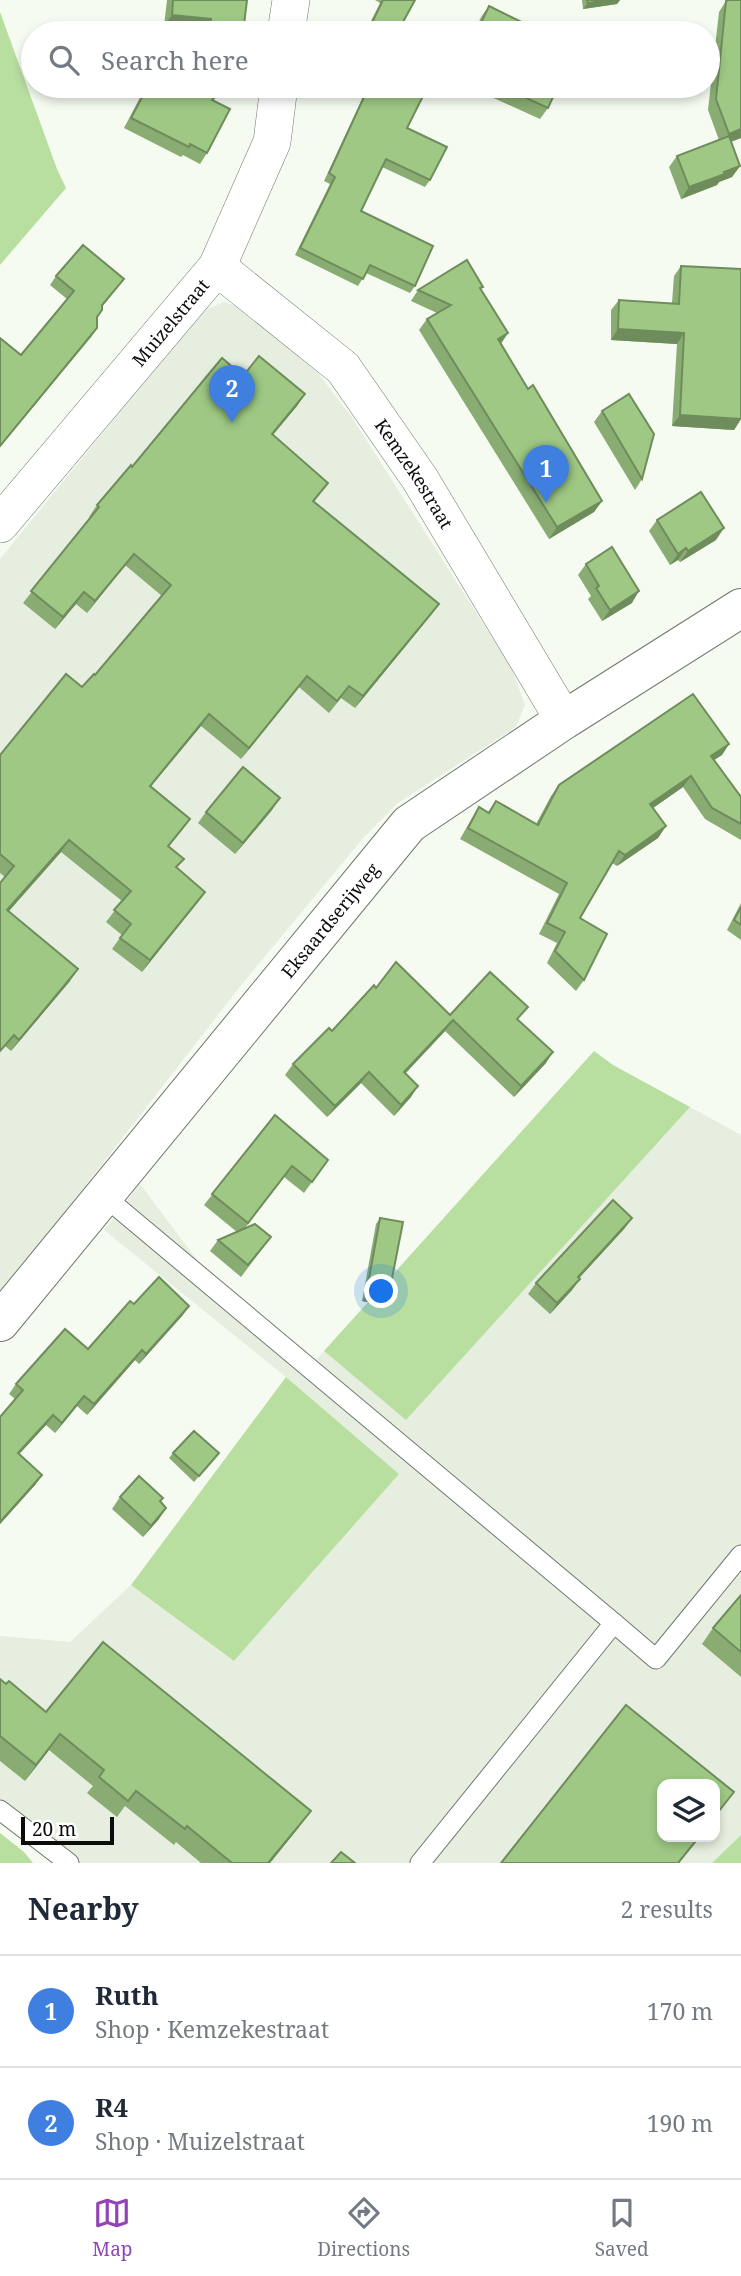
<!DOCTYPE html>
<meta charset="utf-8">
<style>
:root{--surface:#fff;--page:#f6f6f7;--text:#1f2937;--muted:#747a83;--line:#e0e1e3;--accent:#9244b4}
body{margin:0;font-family:"Noto Serif",serif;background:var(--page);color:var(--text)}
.controls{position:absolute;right:21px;bottom:21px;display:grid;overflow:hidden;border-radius:14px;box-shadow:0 4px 10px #0003}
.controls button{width:63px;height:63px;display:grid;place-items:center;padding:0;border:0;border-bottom:2px solid var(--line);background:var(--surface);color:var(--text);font:35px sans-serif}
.scale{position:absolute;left:21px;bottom:18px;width:93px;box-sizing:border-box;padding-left:7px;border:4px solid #0b0d0a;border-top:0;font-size:19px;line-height:24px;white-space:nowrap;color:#0b0d0a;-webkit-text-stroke:5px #fff;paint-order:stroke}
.you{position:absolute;left:382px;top:1292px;width:24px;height:24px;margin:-18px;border:5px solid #fff;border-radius:50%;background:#1a73e8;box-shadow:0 0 0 10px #1a73e833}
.badge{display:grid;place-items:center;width:46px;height:46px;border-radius:50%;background:var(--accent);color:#fff;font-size:23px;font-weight:700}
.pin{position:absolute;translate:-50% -58px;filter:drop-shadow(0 2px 4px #0008)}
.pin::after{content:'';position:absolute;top:37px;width:24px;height:21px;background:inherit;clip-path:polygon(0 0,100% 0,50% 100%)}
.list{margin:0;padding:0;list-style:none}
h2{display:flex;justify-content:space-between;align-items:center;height:91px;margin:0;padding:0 28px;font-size:30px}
h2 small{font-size:23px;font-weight:400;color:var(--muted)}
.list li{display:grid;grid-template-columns:46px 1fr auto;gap:21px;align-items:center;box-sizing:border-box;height:112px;padding:0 28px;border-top:2px solid var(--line)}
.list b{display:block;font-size:26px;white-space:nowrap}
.list p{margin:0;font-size:23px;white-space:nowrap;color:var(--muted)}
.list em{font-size:23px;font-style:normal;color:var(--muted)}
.icon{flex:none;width:38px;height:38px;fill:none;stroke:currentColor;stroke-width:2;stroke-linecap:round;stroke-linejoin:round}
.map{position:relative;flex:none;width:741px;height:1863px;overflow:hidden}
.search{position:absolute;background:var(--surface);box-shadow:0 4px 10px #0003;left:21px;right:21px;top:21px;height:77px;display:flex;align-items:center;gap:18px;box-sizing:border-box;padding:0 24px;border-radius:38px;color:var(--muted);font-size:26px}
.sheet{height:315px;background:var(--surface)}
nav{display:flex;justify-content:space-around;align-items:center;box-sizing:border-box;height:98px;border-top:2px solid var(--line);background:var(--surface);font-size:19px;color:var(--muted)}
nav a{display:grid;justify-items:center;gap:4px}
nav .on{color:var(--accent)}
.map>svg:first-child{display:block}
</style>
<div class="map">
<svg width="741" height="1863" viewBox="0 0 741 1863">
<rect width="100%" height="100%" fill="#f5fbf1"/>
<!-- built -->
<g fill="#e5eedf" fill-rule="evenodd">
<polygon points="224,302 248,310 318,373 353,419 512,669 525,705 516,727 398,803 364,837 242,984 20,1270 0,1292 0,559 202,311"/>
<path d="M690,1107L741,1135V1835L712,1863H79L0,1800V1636L70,1642L131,1585L234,1661L399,1474L286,1377L104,1230L140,1184L200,1264L315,1361L324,1351L406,1420ZM662,1784H715V1837H662Z"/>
</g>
<!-- green -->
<g fill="#b8dea0">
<polygon points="0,12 57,169 66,188 0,265"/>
<polygon points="594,1051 613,1065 690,1107 406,1420 324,1351"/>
<polygon points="286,1377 399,1474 234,1661 131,1585"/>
<polygon points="0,1833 24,1852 33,1863 0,1863"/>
<polygon points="741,1835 741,1863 712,1863"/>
</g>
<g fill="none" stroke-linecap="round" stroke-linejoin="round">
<defs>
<g id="service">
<polyline points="104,1196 614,1623 420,1863"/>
<polyline points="614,1623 656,1659 741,1555"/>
<polyline points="0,1810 69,1863"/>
</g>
<g id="minor">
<polyline points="286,33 291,0"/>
<path id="s1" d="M217,267L343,368L420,479L564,720"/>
<path id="s2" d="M0,524L217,267L272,142L279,86"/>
</g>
<g id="tertiary">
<path id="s3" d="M0,1322L409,824L564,720L741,608"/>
</g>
</defs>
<!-- service casing -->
<use href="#service" stroke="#71776f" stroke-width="21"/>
<!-- minor casing -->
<use href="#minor" stroke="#71776f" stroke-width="38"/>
<!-- tertiary casing -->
<use href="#tertiary" stroke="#71776f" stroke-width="40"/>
<!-- service -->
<use href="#service" stroke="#fff" stroke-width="19"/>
<!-- minor -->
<use href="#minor" stroke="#fff" stroke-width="37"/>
<!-- tertiary -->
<use href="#tertiary" stroke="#fff" stroke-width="38"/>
</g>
<!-- wall -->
<g fill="#88ac72">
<polygon points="167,0 247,0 243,33 203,33 204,30 164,26"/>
<polygon points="375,0 415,0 397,33 365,33 380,3"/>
<polygon points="582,0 620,0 617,4 583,9"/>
<polygon points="726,1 741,138 731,142 740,166 732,177 719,182 717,185 681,199 669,167 677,156 719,140 708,110 719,12"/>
<polygon points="489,6 544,33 470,33 473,30 475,31 481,17"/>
<polygon points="146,86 189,86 207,153 200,164 183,155 181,157 124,128"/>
<polygon points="350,86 428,86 407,128 430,180 425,187 382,167 361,211 415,286 410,293 366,273 358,286 295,255 330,184 324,181 365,93"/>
<polygon points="467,86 558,86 548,108 540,119"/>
<polygon points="681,266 741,419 734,430 672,426 677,344 611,340 611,310 619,300 672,303 674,276"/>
<polygon points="56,276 118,287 102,307 97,318 91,337 21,355 67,299 50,285"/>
<polygon points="483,287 481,289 508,333 501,344 528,389 602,501 594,512 549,539 419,330 427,319 437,313 411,301 418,290"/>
<polygon points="243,376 305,394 297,406 273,435 320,494 314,502 439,604 431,615 355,708 341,698 329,713 299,687 241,759 201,726 151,786 190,819 169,846 177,868 205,892 142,972 112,949 122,935 106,922 122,901 61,852 9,911 70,981 11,1051 5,1046 5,877 0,873 0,755 95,675 162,596 125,565 87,613 76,604 55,629 23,603 90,518 89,517 97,505 132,467"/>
<polygon points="602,411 642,479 635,490 594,422"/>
<polygon points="657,520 716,540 680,562 678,560 670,565 649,531"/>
<polygon points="586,564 632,603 602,621 588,599 591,596 578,575"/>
<polygon points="729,744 722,755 714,760 741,797 741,840 705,819 683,787 653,808 666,826 658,838 617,866 612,863 580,918 584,980 576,991 547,963 557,943 539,934 559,894 460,839 472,818 479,807 488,812 496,801 536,824 551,796 559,785"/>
<polygon points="272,810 235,854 198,823 206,812"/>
<polygon points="741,903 741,940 727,930"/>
<polygon points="376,988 450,1015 519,1020 546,1063 514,1097 445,1031 405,1074 411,1097 394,1116 361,1083 327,1117 285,1075 293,1064 332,1031"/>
<polygon points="275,1115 328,1160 304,1193 284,1177 244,1229 271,1237 241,1277 210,1251 218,1240 237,1232 204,1205"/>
<polygon points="380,1218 388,1299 383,1305 362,1301 376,1224"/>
<polygon points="632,1218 624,1229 579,1278 580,1279 572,1290 550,1314 528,1294 536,1283"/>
<polygon points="134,1304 189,1306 182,1316 139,1364 135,1360 87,1415 77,1406 55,1433 46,1425 19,1454 42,1475 35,1485 0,1524 15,1399 9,1394 16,1384 88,1349"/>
<polygon points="173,1453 215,1458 194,1482 169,1458"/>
<polygon points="120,1497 160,1501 159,1519 143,1537 112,1509"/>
<polygon points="741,1595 741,1677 702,1644 713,1628"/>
<polygon points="0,1679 6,1684 46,1712 299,1827 270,1863 201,1863 176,1842 174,1845 125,1806 117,1817 87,1793 93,1786 49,1750 25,1781 0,1761"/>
</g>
<!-- shaded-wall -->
<g fill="#6f8c5c">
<polygon points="609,0 620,0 617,4 583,9 588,3"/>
<polygon points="172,15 211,19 204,30 164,26"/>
<polygon points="741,129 741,138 721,145 729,134"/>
<polygon points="740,166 732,177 719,182 717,185 681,199 689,187"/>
<polygon points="97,328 91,337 0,447 0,446"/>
<polygon points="618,329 684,333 677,344 611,340"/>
<polygon points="508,333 500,344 498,339"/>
<polygon points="305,394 297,406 263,446 272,434"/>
<polygon points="680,415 741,419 734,430 672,426"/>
<polygon points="602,501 594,512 549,539 557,527"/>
<polygon points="724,528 716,540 680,562 688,551"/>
<polygon points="686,548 678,560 670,565 678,554"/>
<polygon points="134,554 125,565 87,613 95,601"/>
<polygon points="639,591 632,603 602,621 610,610"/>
<polygon points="84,592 76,604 55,629 63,617"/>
<polygon points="439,604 431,615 355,708 363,696"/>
<polygon points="307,676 299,687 241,759 249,748"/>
<polygon points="209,714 201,726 142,797 150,786"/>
<polygon points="729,744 722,755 703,767 711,756"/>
<polygon points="691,776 683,787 643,815 650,804"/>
<polygon points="280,798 272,810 235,854 243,843"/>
<polygon points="190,819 182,830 160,857 168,846"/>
<polygon points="666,826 658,838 617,866 625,855"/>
<polygon points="69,840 61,852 0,921 7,910"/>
<polygon points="205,892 197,903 142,972 150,960"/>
<polygon points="78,969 70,981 11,1051 19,1040"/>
<polygon points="453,1020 445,1031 396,1083 404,1072"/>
<polygon points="553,1052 546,1063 514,1097 521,1086"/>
<polygon points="369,1072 361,1083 327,1117 335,1106"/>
<polygon points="418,1086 411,1097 394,1116 401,1105"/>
<polygon points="292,1166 284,1177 240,1234 248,1223"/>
<polygon points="632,1218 624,1229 570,1288 578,1277"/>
<polygon points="580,1279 572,1290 550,1314 557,1303"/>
<polygon points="366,1295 388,1299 383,1305 362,1301"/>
<polygon points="189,1306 182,1316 139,1364 146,1354"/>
<polygon points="142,1350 135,1360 87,1415 94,1404"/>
<polygon points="84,1396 77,1406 55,1433 62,1423"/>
<polygon points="53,1415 46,1425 11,1463 18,1453"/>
<polygon points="42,1475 35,1485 0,1524 0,1522"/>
<polygon points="166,1508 159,1519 143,1537 151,1526"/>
<polygon points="60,1734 49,1750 25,1781 36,1765"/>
<polygon points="311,1811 299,1827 270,1863 268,1863"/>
<polygon points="699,1837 700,1837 679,1863 678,1863"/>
</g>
<!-- building -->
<g fill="#9ec884" stroke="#6f8c5c" stroke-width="2">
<polygon points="173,0 247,0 243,33 210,33 211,19 172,15"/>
<polygon points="383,0 415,0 397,33 367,33"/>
<polygon points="587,0 609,0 588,3"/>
<polygon points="729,0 741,0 741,129 729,134 716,99 726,1"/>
<polygon points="489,6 544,33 471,33 473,30 477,32"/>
<polygon points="148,86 189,86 214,98 212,100 230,109 207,153 190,144 189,147 131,118"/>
<polygon points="369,86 428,86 407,128 447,147 430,180 386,159 361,211 433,246 415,286 370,265 363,279 300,248 335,177 329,173"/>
<polygon points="500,86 558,86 548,108"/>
<polygon points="729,136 740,166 724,172 725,174 689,187 677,156"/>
<polygon points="83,245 124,279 102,305 102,310 97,317 97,328 0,446 0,338 21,355 74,291 56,276"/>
<polygon points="467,260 483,287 480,288 508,333 498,339 528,389 533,385 602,501 557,527 427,319 451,305 418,290"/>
<polygon points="681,266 741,269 741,419 680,415 684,333 618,329 619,300 679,304"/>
<polygon points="259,356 305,394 272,434 328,483 313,501 439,604 363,696 349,686 337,701 307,676 249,748 209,714 150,786 190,819 168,846 184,859 176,867 205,892 150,960 120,938 131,924 114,910 131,891 69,840 7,910 78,969 19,1040 14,1035 0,1051 0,883 14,866 0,854 0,755 66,674 82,687 94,674 95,675 171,585 134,554 95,601 84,592 63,617 31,591 99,507 97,505 131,465 132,467 222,358 243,376"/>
<polygon points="629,394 654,434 642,479 602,411"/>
<polygon points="701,492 724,528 688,551 686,548 678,554 657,520"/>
<polygon points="612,547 639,591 610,610 596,588 599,586 586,564"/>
<polygon points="693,694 729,744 711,756 741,797 741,824 712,808 691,776 650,804 666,826 625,855 619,851 580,918 607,934 584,980 555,951 565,932 547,923 567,883 468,828 479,807 489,813 496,801 538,825 559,785"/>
<polygon points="243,767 280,798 243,843 206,812"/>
<polygon points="741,907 741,925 734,920"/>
<polygon points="396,962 450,1015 490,972 528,1007 517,1019 553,1052 521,1086 453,1020 404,1072 418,1086 401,1105 369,1072 335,1106 293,1064 329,1028 332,1031 374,985 376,988"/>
<polygon points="275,1115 328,1160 312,1182 292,1166 248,1223 212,1194"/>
<polygon points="613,1200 632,1218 578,1277 580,1279 557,1303 536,1283"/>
<polygon points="380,1218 403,1222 388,1299 366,1295"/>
<polygon points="255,1224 271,1237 248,1265 218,1240"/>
<polygon points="159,1277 189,1306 146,1354 142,1350 94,1404 84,1396 62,1423 53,1415 18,1453 42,1475 0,1522 0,1417 23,1390 16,1384 65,1329 88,1349 130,1301 134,1304"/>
<polygon points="194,1431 219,1453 199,1476 173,1453"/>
<polygon points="139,1476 163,1498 160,1501 166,1508 151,1526 120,1497"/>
<polygon points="741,1595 741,1652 713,1628"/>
<polygon points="103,1642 311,1811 268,1863 232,1863 187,1826 185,1829 136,1791 128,1801 99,1777 104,1770 60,1734 36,1765 0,1736 0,1679 6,1684 9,1681 46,1712"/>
<polygon points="626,1705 734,1792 715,1816 715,1784 662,1784 662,1837 699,1837 678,1863 501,1863"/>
<polygon points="341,1852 355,1863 331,1863"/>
</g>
<g text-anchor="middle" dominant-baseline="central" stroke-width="5" stroke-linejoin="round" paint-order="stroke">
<!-- street labels -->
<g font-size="18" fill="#0b0d0a" stroke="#fff">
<text stroke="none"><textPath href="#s2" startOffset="264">Muizelstraat</textPath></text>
<text stroke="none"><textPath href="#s1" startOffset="289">Kemzekestraat</textPath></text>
<text stroke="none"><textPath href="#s3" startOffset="520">Eksaardserijweg</textPath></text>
</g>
</g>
</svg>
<div class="controls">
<button><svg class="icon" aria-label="layers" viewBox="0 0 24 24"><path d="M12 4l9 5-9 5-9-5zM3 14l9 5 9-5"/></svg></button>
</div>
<div class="scale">20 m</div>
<div class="you"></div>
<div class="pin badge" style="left:546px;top:503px;background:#3f7fe0">1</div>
<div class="pin badge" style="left:232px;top:423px;background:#3f7fe0">2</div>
<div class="search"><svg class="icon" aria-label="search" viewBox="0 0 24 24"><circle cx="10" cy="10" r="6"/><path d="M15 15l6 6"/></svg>Search here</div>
</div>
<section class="sheet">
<h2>Nearby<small>2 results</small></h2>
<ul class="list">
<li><span class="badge" style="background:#3f7fe0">1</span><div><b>Ruth</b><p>Shop · Kemzekestraat</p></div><em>170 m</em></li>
<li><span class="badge" style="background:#3f7fe0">2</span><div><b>R4</b><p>Shop · Muizelstraat</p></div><em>190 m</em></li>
</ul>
</section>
<nav>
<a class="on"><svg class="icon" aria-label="map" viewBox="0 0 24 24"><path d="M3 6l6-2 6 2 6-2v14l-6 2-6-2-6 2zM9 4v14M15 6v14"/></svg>Map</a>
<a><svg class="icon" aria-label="directions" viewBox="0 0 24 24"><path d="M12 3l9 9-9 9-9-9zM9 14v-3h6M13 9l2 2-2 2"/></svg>Directions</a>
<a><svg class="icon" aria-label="saved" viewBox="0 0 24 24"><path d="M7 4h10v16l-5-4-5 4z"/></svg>Saved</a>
</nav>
